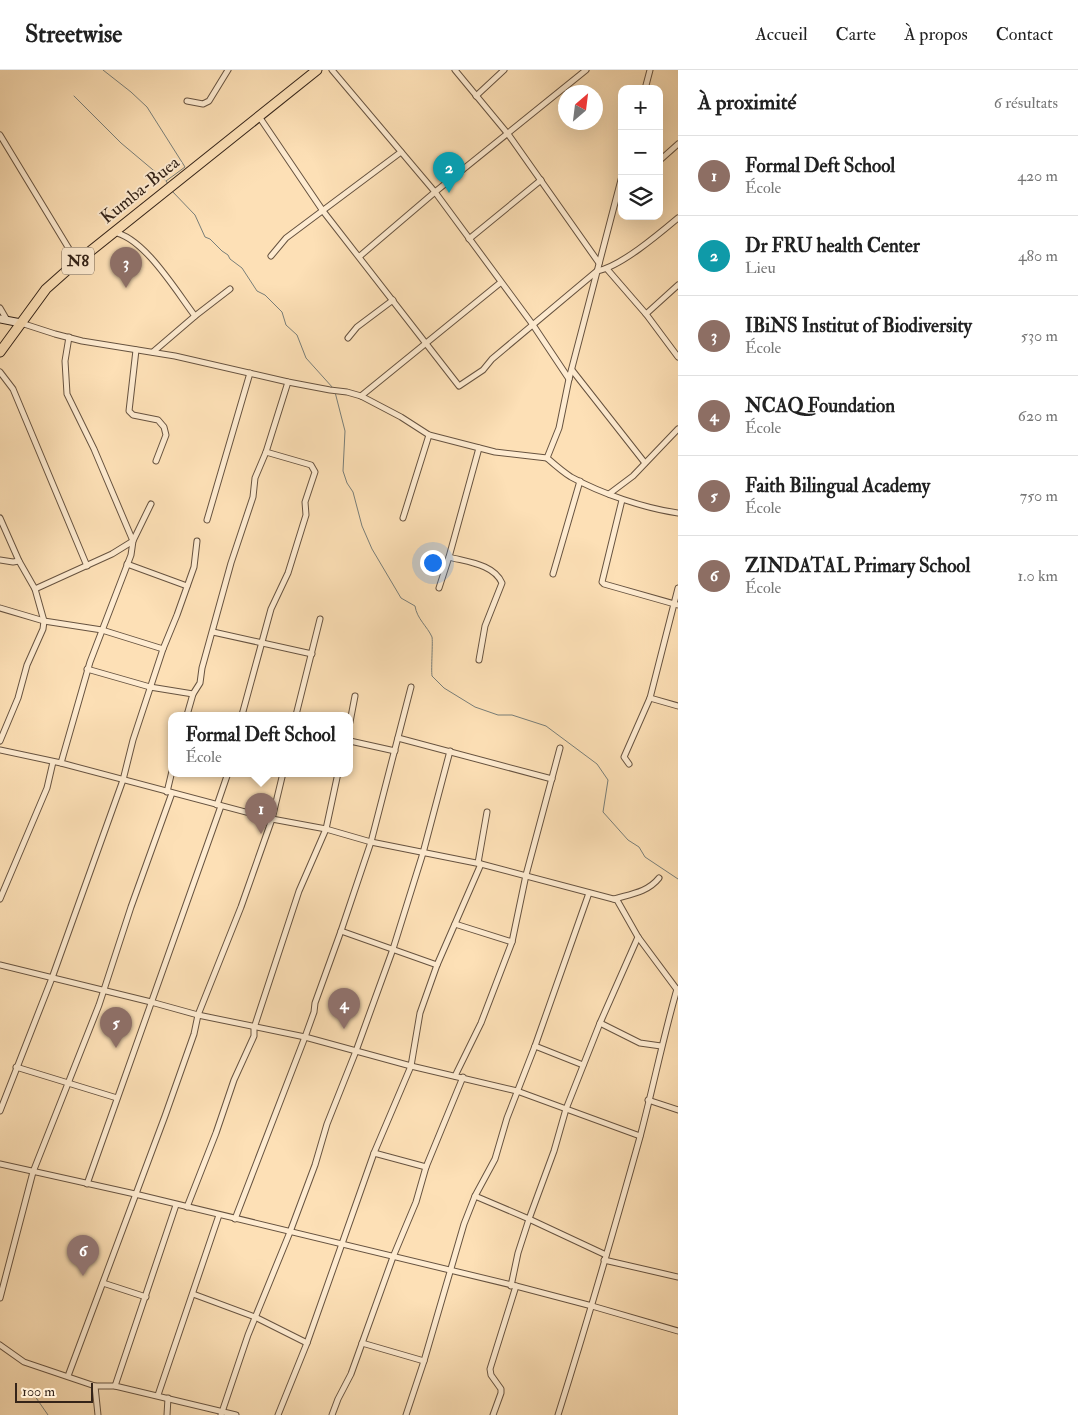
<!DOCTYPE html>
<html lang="fr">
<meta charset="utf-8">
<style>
:root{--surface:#fff;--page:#f2f2f2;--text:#222;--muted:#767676;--line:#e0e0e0;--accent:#8f2418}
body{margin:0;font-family:"IM FELL Double Pica",serif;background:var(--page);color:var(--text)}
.controls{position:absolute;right:15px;top:15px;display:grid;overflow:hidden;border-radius:10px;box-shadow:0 5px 20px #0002}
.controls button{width:45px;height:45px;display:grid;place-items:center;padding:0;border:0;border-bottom:1px solid var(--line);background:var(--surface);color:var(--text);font:25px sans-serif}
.compass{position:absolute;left:558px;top:15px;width:45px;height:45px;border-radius:50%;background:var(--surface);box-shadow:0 5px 20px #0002;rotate:28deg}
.scale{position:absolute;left:15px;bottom:12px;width:78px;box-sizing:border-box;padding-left:5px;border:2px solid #352419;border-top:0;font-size:14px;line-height:18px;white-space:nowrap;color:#352419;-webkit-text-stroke:4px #feebd0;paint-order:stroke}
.you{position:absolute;left:432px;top:492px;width:18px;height:18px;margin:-12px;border:4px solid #fff;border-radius:50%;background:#1a73e8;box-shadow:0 0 0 8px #1a73e833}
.badge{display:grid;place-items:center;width:32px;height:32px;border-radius:50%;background:var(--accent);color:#fff;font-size:16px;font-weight:700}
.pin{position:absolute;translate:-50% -41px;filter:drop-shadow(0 1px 2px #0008)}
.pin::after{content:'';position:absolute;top:26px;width:18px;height:15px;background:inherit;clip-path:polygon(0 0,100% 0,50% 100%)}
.popup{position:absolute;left:168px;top:642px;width:185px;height:65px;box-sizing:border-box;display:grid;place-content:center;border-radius:10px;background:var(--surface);filter:drop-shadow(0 1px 4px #0005);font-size:16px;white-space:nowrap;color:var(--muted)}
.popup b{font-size:19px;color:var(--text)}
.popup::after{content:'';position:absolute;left:50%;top:100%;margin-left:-10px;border:10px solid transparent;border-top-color:var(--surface)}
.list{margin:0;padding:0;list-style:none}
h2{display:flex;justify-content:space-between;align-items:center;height:65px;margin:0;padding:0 20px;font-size:21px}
h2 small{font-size:16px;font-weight:400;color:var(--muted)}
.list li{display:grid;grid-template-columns:32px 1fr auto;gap:15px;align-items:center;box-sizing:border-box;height:80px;padding:0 20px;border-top:1px solid var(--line)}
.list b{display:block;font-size:19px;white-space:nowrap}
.list p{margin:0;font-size:16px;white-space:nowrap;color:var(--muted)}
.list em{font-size:16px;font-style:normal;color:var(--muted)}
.icon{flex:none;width:28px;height:28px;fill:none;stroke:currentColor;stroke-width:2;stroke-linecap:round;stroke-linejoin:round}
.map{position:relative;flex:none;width:678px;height:1345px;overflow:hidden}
header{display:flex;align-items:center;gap:30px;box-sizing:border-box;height:70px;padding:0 25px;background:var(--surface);border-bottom:1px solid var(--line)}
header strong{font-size:24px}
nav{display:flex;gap:28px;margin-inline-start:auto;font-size:18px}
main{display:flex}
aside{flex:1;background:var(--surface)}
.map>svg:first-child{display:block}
</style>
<header>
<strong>Streetwise</strong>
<nav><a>Accueil</a><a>Carte</a><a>À propos</a><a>Contact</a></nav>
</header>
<main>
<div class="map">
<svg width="678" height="1345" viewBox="0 0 678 1345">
<rect width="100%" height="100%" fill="#fde0b6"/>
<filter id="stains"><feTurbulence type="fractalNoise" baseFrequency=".004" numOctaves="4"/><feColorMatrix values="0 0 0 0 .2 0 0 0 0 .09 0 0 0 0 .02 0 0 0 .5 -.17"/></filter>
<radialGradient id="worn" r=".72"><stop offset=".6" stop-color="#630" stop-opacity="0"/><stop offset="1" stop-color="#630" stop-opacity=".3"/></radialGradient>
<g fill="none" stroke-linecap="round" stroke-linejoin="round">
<!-- stream -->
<g stroke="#787e79" stroke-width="1">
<polyline points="103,0 131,22 147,37 185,97 166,111 168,114"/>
<polyline points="74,26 121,73 165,110"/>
<polyline points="171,120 195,145 205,167 210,169 222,181 228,185 230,189 242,198 257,221 265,225 282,242 286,255 297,265 306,288 333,318"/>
<path d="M335,322L345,361L343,401L347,413L353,422L362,456L372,479L401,528L415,536C417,549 427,556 432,567C433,571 431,599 432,606L444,618L475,637L498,645H512L546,656L597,694L608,710L603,742L628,770L639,777L645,787L678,809"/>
<polyline points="30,1319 48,1345"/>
</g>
<defs>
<g id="street">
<polyline points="332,0 435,122 533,255 569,309"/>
<polyline points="455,0 508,64 599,193"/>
<polyline points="645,19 650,0"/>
<polyline points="476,26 504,0"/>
<polyline points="187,31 203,34 209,31 228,0"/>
<path d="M258,45L323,141L459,316L483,300L492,289L597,201C620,197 659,164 678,148"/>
<polyline points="0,65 77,192"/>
<polyline points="659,91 678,74"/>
<path d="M622,106L569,309L559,358L547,388C555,395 563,402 571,407C602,424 644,438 678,443"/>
<path d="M113,162C144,167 176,221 195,246"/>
<polyline points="469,169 541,110"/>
<polyline points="271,186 286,168 401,82"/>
<polyline points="360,186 435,122 586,0"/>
<polyline points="607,199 646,244 678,287"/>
<polyline points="0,238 7,250"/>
<polyline points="646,244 678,215"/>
<polyline points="21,253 55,264 82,271 175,286 288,312 330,320 347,322 361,326 401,347 429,365 495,382 547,388"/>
<polyline points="348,268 357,257 393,230"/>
<polyline points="136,280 129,341 133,345 158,350 164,357 166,365 156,391"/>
<polyline points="153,282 195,246 230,219"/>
<polyline points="572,300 645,393"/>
<polyline points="0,302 13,319 87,496"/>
<polyline points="361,326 500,213"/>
<polyline points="609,424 633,406 678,359"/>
<polyline points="622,430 602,512 604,514 678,535"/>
<polyline points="0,448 19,491 35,519 44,551 43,559 27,595 18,628 0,671"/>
<polyline points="403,448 429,365"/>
<polyline points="207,450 250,303"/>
<path d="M449,487C467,492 494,494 502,513L485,556L479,590"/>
<polyline points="0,490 13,492 19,491"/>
<polyline points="127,494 187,516"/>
<polyline points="553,504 580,411"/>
<polyline points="439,518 449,487 479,378"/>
<polyline points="35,519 112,484 133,471 151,434"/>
<polyline points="0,538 44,551 102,560 163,579"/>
<polyline points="213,562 312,584"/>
<polyline points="87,599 150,617 193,624"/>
<polyline points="650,628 678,636"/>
<polyline points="187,645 193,624 200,613 202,598 231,493 253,427 255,408 266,382 288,312"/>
<polyline points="242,645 271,539 288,503 306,445 305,432 315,402 311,395 266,382"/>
<polyline points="296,645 320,549"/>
<polyline points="350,652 355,626"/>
<polyline points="398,668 552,709"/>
<polyline points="350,671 395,681"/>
<polyline points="0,680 61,693 272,749 326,759 371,772 481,794 617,830 638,867 678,921"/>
<polyline points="61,693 90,592 131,485 133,471 94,379 67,324 65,291 69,267"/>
<polyline points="629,694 624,687 650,628 678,518"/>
<polyline points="167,722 172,701"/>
<polyline points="217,735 228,703"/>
<polyline points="478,793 487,742"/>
<polyline points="0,829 47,718 53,692"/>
<path d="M614,829C631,824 648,822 659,808"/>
<polyline points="455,854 512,872"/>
<polyline points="341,861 437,895"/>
<polyline points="0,895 151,932 198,945 305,967 411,996 517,1021 640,1066"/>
<polyline points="600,953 640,973 661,976"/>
<polyline points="535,976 583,995"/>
<polyline points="16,997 117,1028"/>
<polyline points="455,1006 481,953 512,872 526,805 560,678"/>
<polyline points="648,1030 678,1040"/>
<polyline points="0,1041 52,908 123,710 133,670 163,579 177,545 194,497 197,471"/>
<polyline points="374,1083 426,1097"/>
<polyline points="0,1094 135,1124 516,1216 592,1236 678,1261"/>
<polyline points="87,1114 221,736"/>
<polyline points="475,1126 529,1149 554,1081 566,1039 600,953 638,867"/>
<polyline points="187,1137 216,1063 234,1010 254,966 254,958 299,821 326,759 338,703"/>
<polyline points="235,1149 305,967 314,942 315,933 341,861 371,772 411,617"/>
<polyline points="604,1190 678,1207"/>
<polyline points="103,1213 146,1227"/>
<polyline points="511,1216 518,1183 529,1149 606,1185"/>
<polyline points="193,1224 255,1247 307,1273"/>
<polyline points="0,1228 33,1102 99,935 131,837 172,723"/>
<polyline points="362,1273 424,1291"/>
<polyline points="0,1275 24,1292 95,1316 115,1316 236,1345"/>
<polyline points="68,1306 165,1046 194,964 198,945 241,837 272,749 283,703"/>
<polyline points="95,1316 98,1345"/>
<polyline points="115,1316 176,1135"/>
<polyline points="158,1325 219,1145"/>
<polyline points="167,1345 168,1328"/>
<polyline points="221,1345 248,1265 290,1162 315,1095 327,1054 356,981 393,879 423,783 450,681"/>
<polyline points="278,1345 307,1273 374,1083 411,996 420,943 437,895 481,794"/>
<polyline points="332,1345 338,1329 351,1304 393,1187 416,1132 426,1097 463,1007"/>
<polyline points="406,1345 424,1291 464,1154 475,1126 495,1089 507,1048 535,976 589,823"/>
<polyline points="493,1345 501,1323 501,1319 491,1305 490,1299 516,1216"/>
<path d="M558,1345C587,1253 614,1160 640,1067C653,1018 663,968 677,919"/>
</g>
<polyline id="secondary" points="0,249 21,253"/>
<polyline id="highway" points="0,282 46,219 73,195 317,0"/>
</defs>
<!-- street casing -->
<use href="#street" stroke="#675340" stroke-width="7"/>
<!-- secondary casing -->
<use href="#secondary" stroke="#352419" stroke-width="9"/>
<!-- highway casing -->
<use href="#highway" stroke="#352419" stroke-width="11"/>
<!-- street -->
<use href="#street" stroke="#feebd0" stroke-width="5"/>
<!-- secondary -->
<use href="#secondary" stroke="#feebd0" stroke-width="7"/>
<!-- highway -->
<use href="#highway" stroke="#fde0b6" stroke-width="9"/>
</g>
<g text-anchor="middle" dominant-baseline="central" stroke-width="4" stroke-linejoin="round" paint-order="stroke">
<!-- shield labels -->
<rect fill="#feebd0" stroke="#716050" stroke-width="1" x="62" y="177.5" width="32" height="27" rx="4"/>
<g font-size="16" font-weight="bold" fill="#352419">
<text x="78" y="191">N8</text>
</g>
<!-- street labels -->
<g font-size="18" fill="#352419" stroke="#feebd0">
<text transform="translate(140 120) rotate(-39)">Kumba-Buea</text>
</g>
</g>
<rect width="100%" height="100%" filter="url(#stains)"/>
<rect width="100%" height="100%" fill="url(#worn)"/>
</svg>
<div class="controls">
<button>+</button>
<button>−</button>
<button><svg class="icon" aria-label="layers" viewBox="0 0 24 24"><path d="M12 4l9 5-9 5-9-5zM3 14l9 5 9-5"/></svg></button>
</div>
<svg class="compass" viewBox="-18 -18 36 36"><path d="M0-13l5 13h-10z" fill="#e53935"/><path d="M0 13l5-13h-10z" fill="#767676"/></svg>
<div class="scale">100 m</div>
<div class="you"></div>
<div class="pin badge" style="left:261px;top:764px;background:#8d6e63">1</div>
<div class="popup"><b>Formal Deft School</b>École</div>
<div class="pin badge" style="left:449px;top:123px;background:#0f9aa8">2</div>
<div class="pin badge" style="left:126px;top:218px;background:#8d6e63">3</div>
<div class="pin badge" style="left:344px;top:959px;background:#8d6e63">4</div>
<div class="pin badge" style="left:116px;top:978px;background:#8d6e63">5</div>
<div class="pin badge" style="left:83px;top:1206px;background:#8d6e63">6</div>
</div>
<aside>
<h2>À proximité<small>6 résultats</small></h2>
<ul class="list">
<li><span class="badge" style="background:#8d6e63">1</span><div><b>Formal Deft School</b><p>École</p></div><em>420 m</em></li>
<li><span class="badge" style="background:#0f9aa8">2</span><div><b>Dr FRU health Center</b><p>Lieu</p></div><em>480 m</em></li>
<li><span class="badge" style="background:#8d6e63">3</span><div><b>IBiNS Institut of Biodiversity</b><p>École</p></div><em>530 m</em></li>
<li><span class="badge" style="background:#8d6e63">4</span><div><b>NCAQ Foundation</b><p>École</p></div><em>620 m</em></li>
<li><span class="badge" style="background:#8d6e63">5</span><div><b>Faith Bilingual Academy</b><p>École</p></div><em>750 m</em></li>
<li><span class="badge" style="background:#8d6e63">6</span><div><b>ZINDATAL Primary School</b><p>École</p></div><em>1.0 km</em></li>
</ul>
</aside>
</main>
